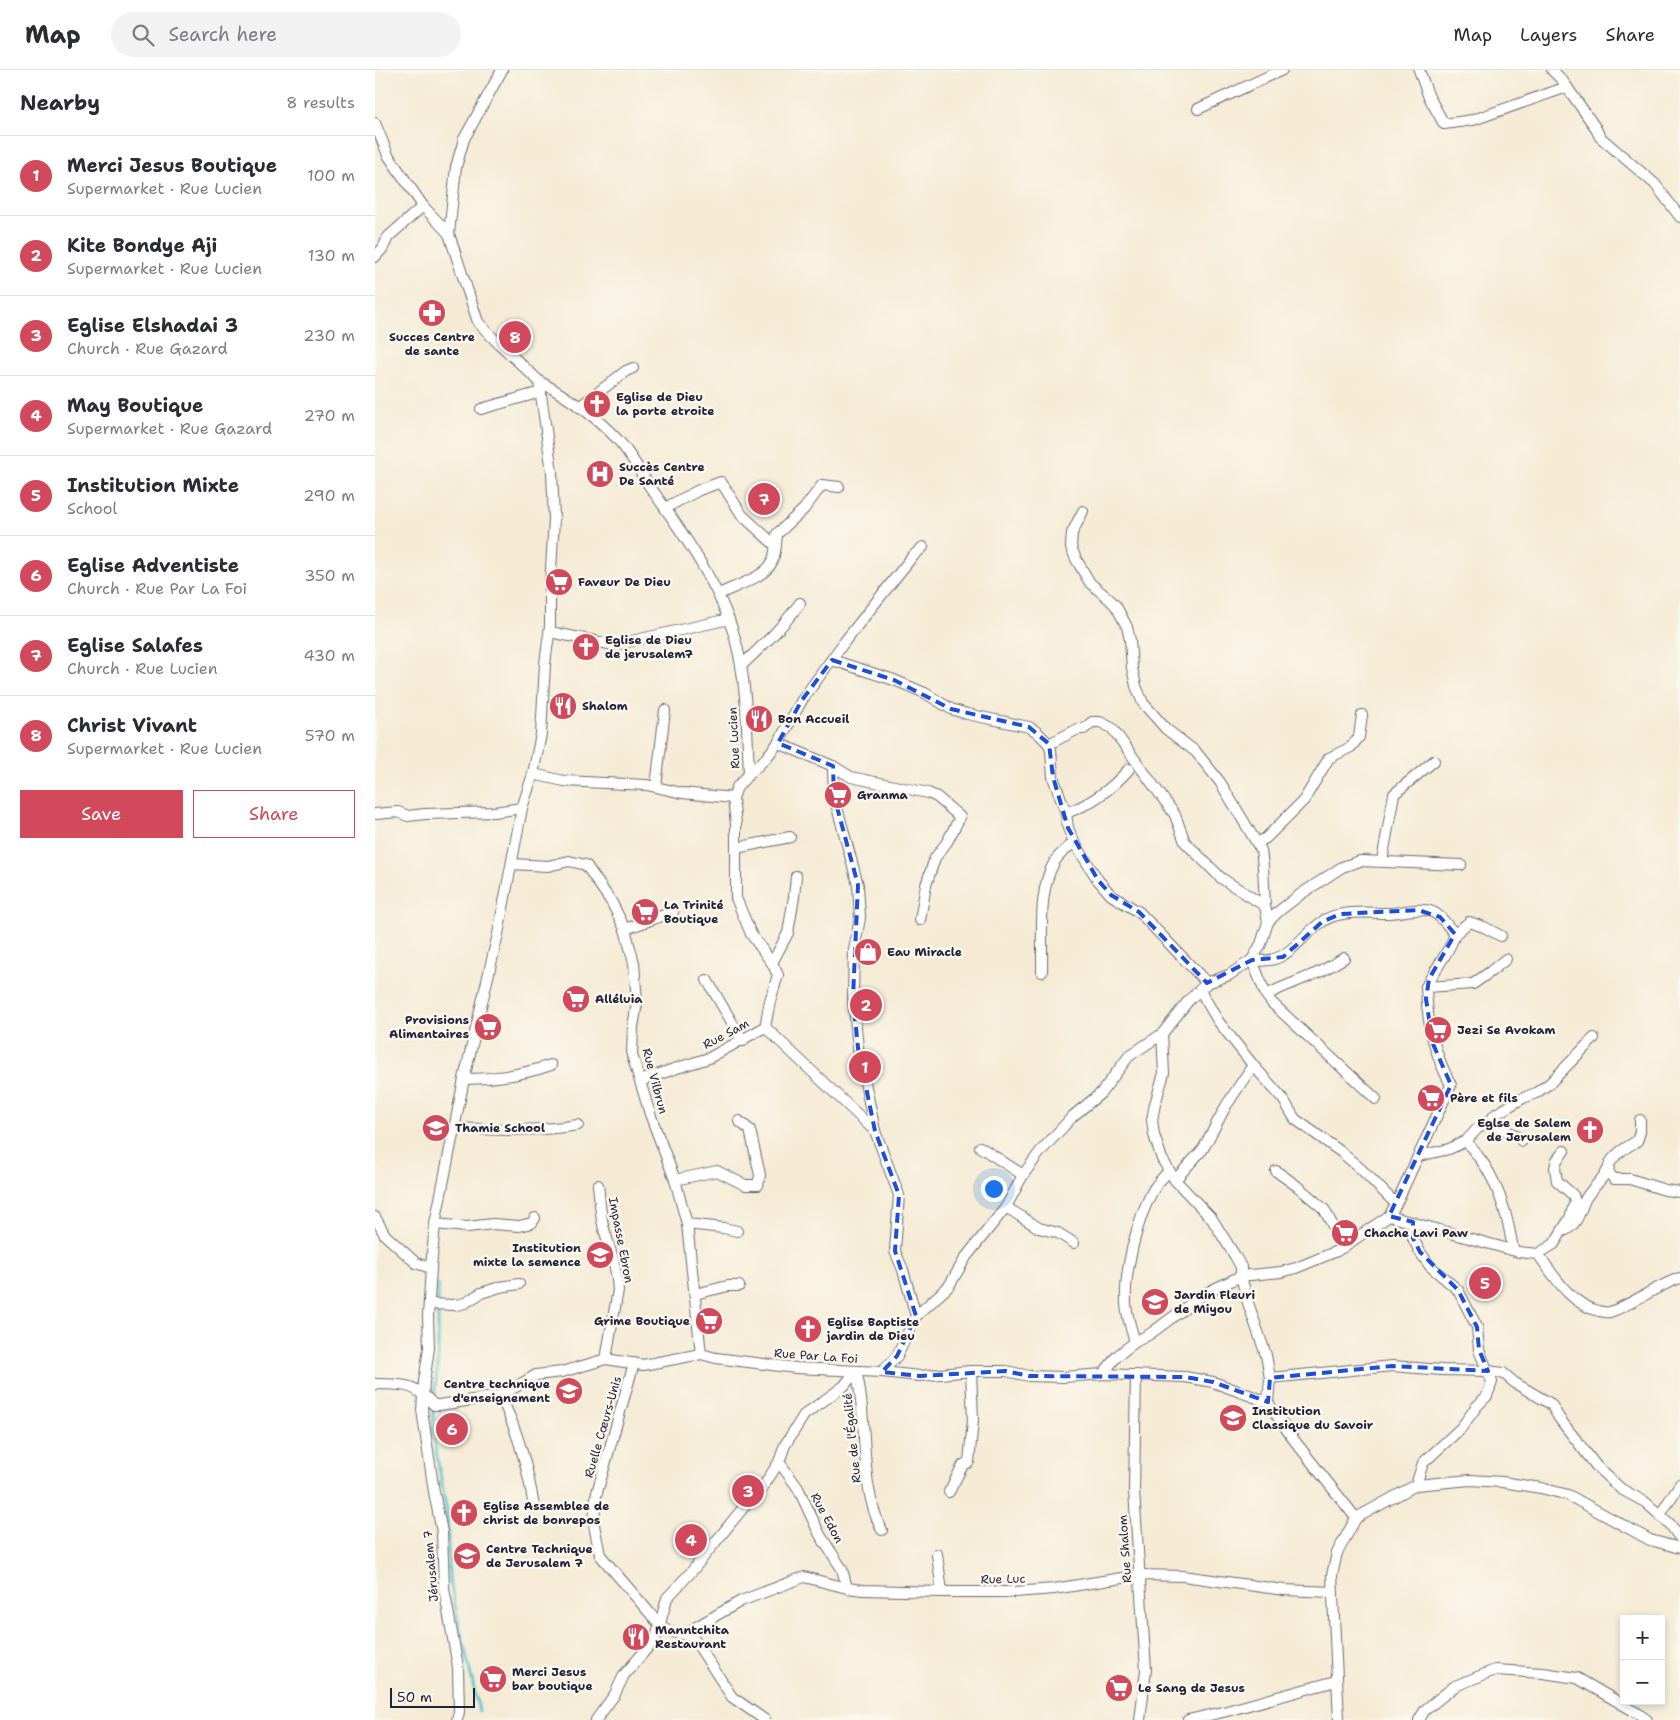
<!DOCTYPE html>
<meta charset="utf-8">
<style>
:root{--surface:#fff;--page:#f2f2f3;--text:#2b2b33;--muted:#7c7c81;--line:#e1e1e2;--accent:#d1495b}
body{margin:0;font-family:"Shantell Sans",sans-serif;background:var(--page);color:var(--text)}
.controls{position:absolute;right:15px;bottom:15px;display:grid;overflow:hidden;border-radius:0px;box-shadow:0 2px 8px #0003}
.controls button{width:45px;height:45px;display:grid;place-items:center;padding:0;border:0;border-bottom:1px solid var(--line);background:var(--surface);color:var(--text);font:25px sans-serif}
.scale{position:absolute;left:15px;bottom:12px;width:85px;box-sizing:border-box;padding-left:5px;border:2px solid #22223b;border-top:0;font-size:14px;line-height:18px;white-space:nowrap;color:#22223b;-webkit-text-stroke:4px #fbf7ec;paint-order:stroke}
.you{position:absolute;left:618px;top:1118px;width:18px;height:18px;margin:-12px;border:4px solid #fff;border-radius:50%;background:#1a73e8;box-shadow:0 0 0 8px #1a73e833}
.badge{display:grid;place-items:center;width:32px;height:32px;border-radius:50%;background:var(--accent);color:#fff;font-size:16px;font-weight:700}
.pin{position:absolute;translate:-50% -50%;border:2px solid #fff;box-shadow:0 1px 5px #0006}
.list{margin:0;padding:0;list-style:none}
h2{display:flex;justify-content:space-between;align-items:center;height:65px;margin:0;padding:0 20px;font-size:21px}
h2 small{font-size:16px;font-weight:400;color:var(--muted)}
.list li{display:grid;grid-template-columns:32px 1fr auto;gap:15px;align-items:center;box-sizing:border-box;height:80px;padding:0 20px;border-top:1px solid var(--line)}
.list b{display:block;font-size:19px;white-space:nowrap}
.list p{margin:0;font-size:16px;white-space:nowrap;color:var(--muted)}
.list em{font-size:16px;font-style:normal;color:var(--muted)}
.actions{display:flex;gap:10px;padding:15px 20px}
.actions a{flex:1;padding:11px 0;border:1px solid var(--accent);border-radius:0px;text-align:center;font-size:18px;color:var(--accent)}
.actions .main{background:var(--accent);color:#fff}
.icon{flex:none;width:28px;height:28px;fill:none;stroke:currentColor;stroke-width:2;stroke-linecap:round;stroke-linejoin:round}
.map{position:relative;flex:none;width:1305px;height:1650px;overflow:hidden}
header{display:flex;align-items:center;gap:30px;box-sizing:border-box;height:70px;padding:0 25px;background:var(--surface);border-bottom:1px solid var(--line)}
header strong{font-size:24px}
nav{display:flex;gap:28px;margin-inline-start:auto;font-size:18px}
.search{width:350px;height:45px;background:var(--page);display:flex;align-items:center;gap:12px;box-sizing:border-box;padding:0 18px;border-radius:28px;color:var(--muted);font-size:19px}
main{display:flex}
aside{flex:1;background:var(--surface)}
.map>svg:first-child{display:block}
</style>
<header>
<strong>Map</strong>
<div class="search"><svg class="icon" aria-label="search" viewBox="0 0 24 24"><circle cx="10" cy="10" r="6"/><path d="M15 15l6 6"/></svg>Search here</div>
<nav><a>Map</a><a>Layers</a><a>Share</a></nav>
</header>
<main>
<aside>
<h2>Nearby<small>8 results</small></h2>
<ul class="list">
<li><span class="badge">1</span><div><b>Merci Jesus Boutique</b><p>Supermarket · Rue Lucien</p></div><em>100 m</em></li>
<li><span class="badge">2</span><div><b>Kite Bondye Aji</b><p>Supermarket · Rue Lucien</p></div><em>130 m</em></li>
<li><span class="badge">3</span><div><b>Eglise Elshadai 3</b><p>Church · Rue Gazard</p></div><em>230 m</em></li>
<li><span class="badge">4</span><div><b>May Boutique</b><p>Supermarket · Rue Gazard</p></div><em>270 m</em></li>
<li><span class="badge">5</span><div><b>Institution Mixte</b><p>School</p></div><em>290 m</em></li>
<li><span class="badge">6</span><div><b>Eglise Adventiste</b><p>Church · Rue Par La Foi</p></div><em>350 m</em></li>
<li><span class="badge">7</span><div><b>Eglise Salafes</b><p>Church · Rue Lucien</p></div><em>430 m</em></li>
<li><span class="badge">8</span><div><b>Christ Vivant</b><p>Supermarket · Rue Lucien</p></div><em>570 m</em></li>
</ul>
<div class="actions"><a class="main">Save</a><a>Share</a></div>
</aside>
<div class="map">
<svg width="1305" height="1650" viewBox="0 0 1305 1650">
<rect width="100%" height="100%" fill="#fbf7ec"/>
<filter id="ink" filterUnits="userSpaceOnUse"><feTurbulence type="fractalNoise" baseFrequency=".02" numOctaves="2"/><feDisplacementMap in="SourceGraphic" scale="10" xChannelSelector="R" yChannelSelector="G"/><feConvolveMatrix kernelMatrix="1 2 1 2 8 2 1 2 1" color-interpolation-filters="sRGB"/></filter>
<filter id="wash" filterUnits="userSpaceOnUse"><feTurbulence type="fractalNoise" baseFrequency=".0096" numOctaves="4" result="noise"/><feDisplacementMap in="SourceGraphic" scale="20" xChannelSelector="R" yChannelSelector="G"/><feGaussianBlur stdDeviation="1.12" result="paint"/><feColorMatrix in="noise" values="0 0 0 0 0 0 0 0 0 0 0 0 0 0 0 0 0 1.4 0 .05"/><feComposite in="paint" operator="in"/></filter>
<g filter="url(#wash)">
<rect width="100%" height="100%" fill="#f5ebd5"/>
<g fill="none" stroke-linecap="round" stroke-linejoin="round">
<!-- stream -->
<g stroke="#58c5cf" stroke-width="3">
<polyline points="59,1332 63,1289 63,1215"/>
<polyline points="59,1338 57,1359 72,1442 74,1508 104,1641"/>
</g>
</g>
</g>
<g filter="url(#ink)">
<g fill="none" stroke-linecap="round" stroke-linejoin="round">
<defs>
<g id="minor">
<polyline points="1044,0 1053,25 1069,54 1098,50 1192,17"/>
<polyline points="1177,0 1187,10 1220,57 1225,67 1280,114 1305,147"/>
<polyline points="823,39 907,0"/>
<polyline points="0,53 13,85 48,136 74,164 103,252 120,270 164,311 177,402 179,449 175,516 175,556 170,594 166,664 158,704"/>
<polyline points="74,164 81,97 89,69 127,0"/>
<polyline points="0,187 8,178 13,167 48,136"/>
<path d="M164,311C191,326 222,347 243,370C255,383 264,400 273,414C306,460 347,518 361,572C372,614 372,661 374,704L362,717L358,728L361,754V828L376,864L397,893L403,905L395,931L390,957L500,1061L524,1125L520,1181L528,1200L541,1246"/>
<polyline points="204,337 251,301 258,298"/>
<polyline points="106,339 166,322"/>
<polyline points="290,438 324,420 346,412 367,445 401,476"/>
<path d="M344,524C358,517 391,507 397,492C401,483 401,473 402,464L429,439L447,415L464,417"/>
<polyline points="175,562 239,575 354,549"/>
<polyline points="457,590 519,610 550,623 576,639 592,644 654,657 662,662 674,674 676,680 678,707 691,743 693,758 699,772 723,810 736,825 764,842 832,913"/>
<path d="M366,596C387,576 408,557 425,533"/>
<polyline points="403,673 458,696 476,707 553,723 562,727 585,747 572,772 560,788 551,815 545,850"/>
<polyline points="674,674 703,659 709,659 717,652 725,652 737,658 800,745 810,772 846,808 890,836"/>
<polyline points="458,696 459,726 483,815 485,848 479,880 478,927 483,978 500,1061"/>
<polyline points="374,704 391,688 403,673 427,630 470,571 537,487 548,477"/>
<polyline points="281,717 290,640"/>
<path d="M691,743C716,734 736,720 754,699"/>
<polyline points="0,744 23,742 33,746 50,744 119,742 147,738"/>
<polyline points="882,773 891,768 929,730 954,688 976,677 984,667 987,645"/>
<polyline points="361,778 415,767"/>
<polyline points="1007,791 1019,724 1059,691"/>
<polyline points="137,794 173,796 194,791 211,795 237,833 250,859 259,893 262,933 258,957 257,985 275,1044 300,1110 312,1154 326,1284"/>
<polyline points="893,852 904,841 926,824 967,797 985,791 1086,795"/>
<polyline points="250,859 298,842"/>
<polyline points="1080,864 1094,852 1109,857 1126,866"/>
<polyline points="877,890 891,925 897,933 1001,1029"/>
<polyline points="397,893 413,863 419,827 421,806"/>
<path d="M667,902C668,869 662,820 680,791C684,784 693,778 699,772"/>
<polyline points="332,910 368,971"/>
<polyline points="1051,917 1098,914 1115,902 1131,889"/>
<polyline points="891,925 906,918 947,901 969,888"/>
<polyline points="787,964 789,1003 780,1034 777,1050 779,1065 787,1089 800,1110 837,1149 860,1186 866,1197 866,1206 873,1233 891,1285 895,1308 893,1332 896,1337 919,1370 981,1448 1041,1415 1095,1410 1127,1412 1166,1418 1193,1425 1275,1470 1305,1478"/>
<polyline points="878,995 908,1029 920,1049 966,1082 986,1099 1021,1134"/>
<path d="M89,1009C119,1009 147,1005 176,995"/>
<polyline points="265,1011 299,999 334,988 390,957"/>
<polyline points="1113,1052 1140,1065 1147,1071"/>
<path d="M79,1058C121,1060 162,1062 203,1055"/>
<path d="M1091,1071C1098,1080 1106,1089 1112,1099C1126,1123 1134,1152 1138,1180"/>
<polyline points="605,1077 648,1105"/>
<polyline points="1044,1086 1074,1079 1091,1071 1102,1059 1113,1052 1121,1044 1148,1028 1161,1023 1175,1013 1219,968"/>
<polyline points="901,1101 922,1116 949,1139 969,1177"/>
<polyline points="1232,1101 1239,1109 1255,1109 1290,1120 1305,1122"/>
<polyline points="300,1110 342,1101 370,1115 383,1115 385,1105 375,1060 364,1051"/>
<polyline points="800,1110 828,1079 851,1036 878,995 843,951 825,920"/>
<path d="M223,1115C225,1129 225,1145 229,1159C235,1179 242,1198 243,1220L231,1289"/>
<polyline points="631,1137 664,1158 683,1163 699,1173"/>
<polyline points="1014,1146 1144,1182 1163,1184 1179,1174 1195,1148 1200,1131 1198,1125 1182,1111 1180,1098 1182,1090 1189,1081"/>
<polyline points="0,1147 10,1165 41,1193 56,1198"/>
<polyline points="1038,1152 1038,1168 1045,1182 1055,1196 1083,1220 1102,1257 1104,1280 1117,1312 1112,1326 1102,1336 1086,1358 1048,1393 1041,1415"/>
<polyline points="60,1154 92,1157 118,1154 144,1156 157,1153 160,1148"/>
<polyline points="312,1154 348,1158 362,1161"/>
<path d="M1191,1160C1205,1151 1204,1141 1211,1128C1217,1118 1227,1110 1233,1100C1234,1098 1234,1095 1235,1093C1241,1083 1252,1077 1262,1071L1265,1062V1050"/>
<path d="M1163,1184C1179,1206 1196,1235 1224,1241C1228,1242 1232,1243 1235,1242C1258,1234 1281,1216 1305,1208"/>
<polyline points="320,1224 353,1216 364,1216"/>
<polyline points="54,1234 81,1235 90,1233 106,1223 125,1217 144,1214"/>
<path d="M760,1272C756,1259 752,1247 751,1234C749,1202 762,1150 777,1122C781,1114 788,1107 794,1101"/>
<path d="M259,1293L221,1426L219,1455L225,1485L285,1555C298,1565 306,1562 319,1569L357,1627L390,1650"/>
<path d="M481,1301C494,1351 483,1415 507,1460"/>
<polyline points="507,1302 522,1286 541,1246 574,1216 591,1187 631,1137 648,1105 665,1082 698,1046 726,1023 754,986 787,964 814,930 832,913 854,905 877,890 886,874 893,852 890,836 888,796 886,780 845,712 821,682 791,659 768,633 761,616 757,598 755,570 752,557 741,536 734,529 715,513 701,489 696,477 697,463 708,441"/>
<path d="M728,1304L742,1286L760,1272L775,1264L829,1224L866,1206L906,1202L921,1198L962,1181L1014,1146L1021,1134L1076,1015C1059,983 1052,953 1051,917C1059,899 1074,884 1080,864C1073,857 1066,844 1055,841C1043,837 1026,843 1014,843C998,843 983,841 968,844C961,845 952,848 947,852C921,869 913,896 877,890"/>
<polyline points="761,1305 759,1421 771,1600 765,1650"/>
<polyline points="895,1308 1017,1296 1067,1300 1113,1301 1128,1303 1140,1313 1176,1334 1184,1348 1222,1397 1246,1419 1270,1432 1295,1454 1305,1468"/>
<path d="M0,1314C29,1315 38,1312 59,1335H64L125,1326L161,1305L187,1302L231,1289L268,1295L326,1284L341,1288L421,1298L507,1302L545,1306L596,1301H631L654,1306L689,1307L728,1304L810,1307L838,1312L893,1332"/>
<path d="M125,1326C143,1360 153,1399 159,1437"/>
<polyline points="404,1392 423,1418 445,1465 467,1499 472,1518"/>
<polyline points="574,1422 588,1395 594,1392 598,1350 596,1301"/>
<polyline points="1285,1445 1305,1414"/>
<polyline points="562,1484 567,1522"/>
<polyline points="313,1565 321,1557 366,1531 429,1507 472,1518 488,1520 567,1522 639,1522 679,1519 765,1505 808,1506 909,1520 957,1522"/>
<polyline points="82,1650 84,1642 83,1597 69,1518 67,1462 59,1422 47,1340 49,1312 54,1278 53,1246 56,1198 60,1154 89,1009 123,864 147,738 158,704 189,711 272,715 307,723 358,728"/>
<polyline points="221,1650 240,1624 249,1605 281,1568 292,1528 317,1501 368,1438 386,1420 404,1392 410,1375 429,1345 469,1316 481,1301"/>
<polyline points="813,1650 848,1642 961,1611"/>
<polyline points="964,1650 957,1505 962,1483 981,1448"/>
<polyline points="1044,1650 1050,1640 1080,1616 1120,1600 1168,1603 1202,1608 1264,1644 1272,1650"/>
</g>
</defs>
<!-- minor casing -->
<use href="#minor" stroke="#6c6871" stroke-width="12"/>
<!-- minor -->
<use href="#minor" stroke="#fff" stroke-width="10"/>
</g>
</g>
<!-- marked area -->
<path fill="none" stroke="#1d4ed8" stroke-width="4" stroke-dasharray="10 6" stroke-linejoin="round" d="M457,590L519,610L576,639L654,657L674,674L678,707L693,758L723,810L736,825L764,842L832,913L877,890L908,887L947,852L965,844L1043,840L1065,847L1080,864L1054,909L1051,929L1058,974L1076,1015L1014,1146L1038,1152V1168L1045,1182L1083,1220L1102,1257L1104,1280L1113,1301L1017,1296L895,1308L893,1332L838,1312L810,1307L654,1306L631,1301L545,1306L507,1302L522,1286L541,1246L520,1181L524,1125L500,1061L483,978L478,927L483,815L459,726L458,696L403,673L427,630Z"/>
<!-- icons -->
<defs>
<symbol id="pharmacy-disc" viewBox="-11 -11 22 22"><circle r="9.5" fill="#d1495b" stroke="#fbf7ec"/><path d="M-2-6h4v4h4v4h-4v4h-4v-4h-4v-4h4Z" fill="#fff"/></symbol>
<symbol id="church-disc" viewBox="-11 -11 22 22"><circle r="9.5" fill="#d1495b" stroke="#fbf7ec"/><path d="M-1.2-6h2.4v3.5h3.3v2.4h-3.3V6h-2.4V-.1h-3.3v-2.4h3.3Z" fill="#fff"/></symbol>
<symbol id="hospital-disc" viewBox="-11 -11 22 22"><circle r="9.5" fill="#d1495b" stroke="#fbf7ec"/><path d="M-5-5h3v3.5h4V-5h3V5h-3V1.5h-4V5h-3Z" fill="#fff"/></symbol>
<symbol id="supermarket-disc" viewBox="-11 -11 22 22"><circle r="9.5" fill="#d1495b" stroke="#fbf7ec"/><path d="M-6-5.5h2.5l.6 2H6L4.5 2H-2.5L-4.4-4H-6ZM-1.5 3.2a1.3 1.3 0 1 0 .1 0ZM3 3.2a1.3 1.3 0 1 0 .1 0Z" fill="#fff"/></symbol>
<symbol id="restaurant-disc" viewBox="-11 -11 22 22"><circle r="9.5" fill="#d1495b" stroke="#fbf7ec"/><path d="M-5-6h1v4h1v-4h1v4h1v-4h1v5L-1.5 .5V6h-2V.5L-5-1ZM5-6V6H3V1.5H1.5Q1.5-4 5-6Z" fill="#fff"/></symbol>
<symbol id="shop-disc" viewBox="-11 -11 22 22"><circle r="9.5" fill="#d1495b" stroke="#fbf7ec"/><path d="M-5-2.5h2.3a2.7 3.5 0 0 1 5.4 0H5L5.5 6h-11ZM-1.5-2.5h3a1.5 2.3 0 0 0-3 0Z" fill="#fff"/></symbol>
<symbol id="school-disc" viewBox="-11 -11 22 22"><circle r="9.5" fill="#d1495b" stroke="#fbf7ec"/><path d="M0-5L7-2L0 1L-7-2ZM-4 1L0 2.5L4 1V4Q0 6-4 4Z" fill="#fff"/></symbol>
<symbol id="university-disc" viewBox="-11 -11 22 22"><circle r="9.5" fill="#d1495b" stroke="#fbf7ec"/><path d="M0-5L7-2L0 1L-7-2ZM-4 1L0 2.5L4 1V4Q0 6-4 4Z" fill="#fff"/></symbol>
</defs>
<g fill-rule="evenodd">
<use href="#pharmacy-disc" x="41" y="227" width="32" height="32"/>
<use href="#church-disc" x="206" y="318" width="32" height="32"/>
<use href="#hospital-disc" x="209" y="388" width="32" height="32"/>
<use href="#supermarket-disc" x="168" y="496" width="32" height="32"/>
<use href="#church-disc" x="195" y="561" width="32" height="32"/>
<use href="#restaurant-disc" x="172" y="620" width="32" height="32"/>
<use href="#restaurant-disc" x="368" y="633" width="32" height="32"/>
<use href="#supermarket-disc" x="447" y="709" width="32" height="32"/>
<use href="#supermarket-disc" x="254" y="826" width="32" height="32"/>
<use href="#shop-disc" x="477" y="866" width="32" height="32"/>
<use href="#supermarket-disc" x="185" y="913" width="32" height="32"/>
<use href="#supermarket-disc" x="97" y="941" width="32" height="32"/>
<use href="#supermarket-disc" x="1047" y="944" width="32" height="32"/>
<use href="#supermarket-disc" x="1040" y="1012" width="32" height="32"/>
<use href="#school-disc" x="45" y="1042" width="32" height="32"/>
<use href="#church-disc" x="1199" y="1044" width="32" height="32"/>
<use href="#supermarket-disc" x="954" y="1147" width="32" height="32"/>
<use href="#school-disc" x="209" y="1169" width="32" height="32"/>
<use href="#school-disc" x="764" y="1216" width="32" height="32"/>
<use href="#supermarket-disc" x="318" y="1235" width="32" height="32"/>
<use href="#church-disc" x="417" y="1243" width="32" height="32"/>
<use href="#school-disc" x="178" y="1305" width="32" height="32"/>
<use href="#school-disc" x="842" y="1332" width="32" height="32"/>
<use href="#church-disc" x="73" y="1427" width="32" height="32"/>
<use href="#university-disc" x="76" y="1470" width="32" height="32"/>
<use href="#restaurant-disc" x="245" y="1551" width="32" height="32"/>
<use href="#supermarket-disc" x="102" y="1593" width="32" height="32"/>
<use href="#supermarket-disc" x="728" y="1602" width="32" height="32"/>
</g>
<g text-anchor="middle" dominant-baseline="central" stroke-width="5" stroke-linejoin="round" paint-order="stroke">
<!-- poi labels -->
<g font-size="12" font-weight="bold" fill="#22223b" stroke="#fbf7ec" text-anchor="start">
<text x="57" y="267" text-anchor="middle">Succes Centre<tspan x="57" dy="14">de sante</tspan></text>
<text x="241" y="327">Eglise de Dieu<tspan x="241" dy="14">la porte etroite</tspan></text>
<text x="244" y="397">Succès Centre<tspan x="244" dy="14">De Santé</tspan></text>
<text x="203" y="512">Faveur De Dieu</text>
<text x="230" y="570">Eglise de Dieu<tspan x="230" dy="14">de jerusalem7</tspan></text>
<text x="207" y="636">Shalom</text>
<text x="403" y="649">Bon Accueil</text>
<text x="482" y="725">Granma</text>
<text x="289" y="835">La Trinité<tspan x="289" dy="14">Boutique</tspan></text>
<text x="512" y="882">Eau Miracle</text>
<text x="220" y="929">Alléluia</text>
<text x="94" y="950" text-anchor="end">Provisions<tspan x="94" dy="14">Alimentaires</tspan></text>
<text x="1082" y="960">Jezi Se Avokam</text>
<text x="1075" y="1028">Père et fils</text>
<text x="1196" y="1053" text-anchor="end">Eglse de Salem<tspan x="1196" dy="14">de Jerusalem</tspan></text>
<text x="80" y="1058">Thamie School</text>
<text x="989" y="1163">Chache Lavi Paw</text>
<text x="206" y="1178" text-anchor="end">Institution<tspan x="206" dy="14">mixte la semence</tspan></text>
<text x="799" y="1225">Jardin Fleuri<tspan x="799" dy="14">de Miyou</tspan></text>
<text x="315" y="1251" text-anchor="end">Grime Boutique</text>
<text x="452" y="1252">Eglise Baptiste<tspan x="452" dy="14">jardin de Dieu</tspan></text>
<text x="175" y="1314" text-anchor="end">Centre technique<tspan x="175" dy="14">d'enseignement</tspan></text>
<text x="877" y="1341">Institution<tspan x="877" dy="14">Classique du Savoir</tspan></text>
<text x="108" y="1436">Eglise Assemblee de<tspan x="108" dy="14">christ de bonrepos</tspan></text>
<text x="111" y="1479">Centre Technique<tspan x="111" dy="14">de Jerusalem 7</tspan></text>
<text x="280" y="1560">Manntchita<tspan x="280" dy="14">Restaurant</tspan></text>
<text x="137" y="1602">Merci Jesus<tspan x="137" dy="14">bar boutique</tspan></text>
<text x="763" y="1618">Le Sang de Jesus</text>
</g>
<!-- street labels -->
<g font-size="12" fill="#22223b" stroke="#fbf7ec">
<text transform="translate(359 668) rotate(-93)">Rue Lucien</text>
<text transform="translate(351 964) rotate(-28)">Rue Sam</text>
<text transform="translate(280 1011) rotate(75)">Rue Vilbrun</text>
<text transform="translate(246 1170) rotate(79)">Impasse Ebron</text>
<text transform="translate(441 1286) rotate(4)">Rue Par La Foi</text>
<text transform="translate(228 1357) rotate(-74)">Ruelle Cœurs-Unis</text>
<text transform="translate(477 1368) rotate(-96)">Rue de l'Égalité</text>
<text transform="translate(452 1448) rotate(62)">Rue Edon</text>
<text transform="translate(750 1479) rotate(-94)">Rue Shalom</text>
<text transform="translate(56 1496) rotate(-95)">Jérusalem 7</text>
<text transform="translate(628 1509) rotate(-1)">Rue Luc</text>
</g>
</g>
</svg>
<div class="controls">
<button>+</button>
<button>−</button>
</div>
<div class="scale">50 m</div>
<div class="you"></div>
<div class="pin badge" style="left:490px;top:997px">1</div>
<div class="pin badge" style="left:491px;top:935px">2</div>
<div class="pin badge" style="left:373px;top:1421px">3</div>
<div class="pin badge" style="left:316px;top:1470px">4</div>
<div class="pin badge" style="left:1110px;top:1213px">5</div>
<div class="pin badge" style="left:77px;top:1359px">6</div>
<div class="pin badge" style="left:389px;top:429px">7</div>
<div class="pin badge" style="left:140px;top:267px">8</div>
</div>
</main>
